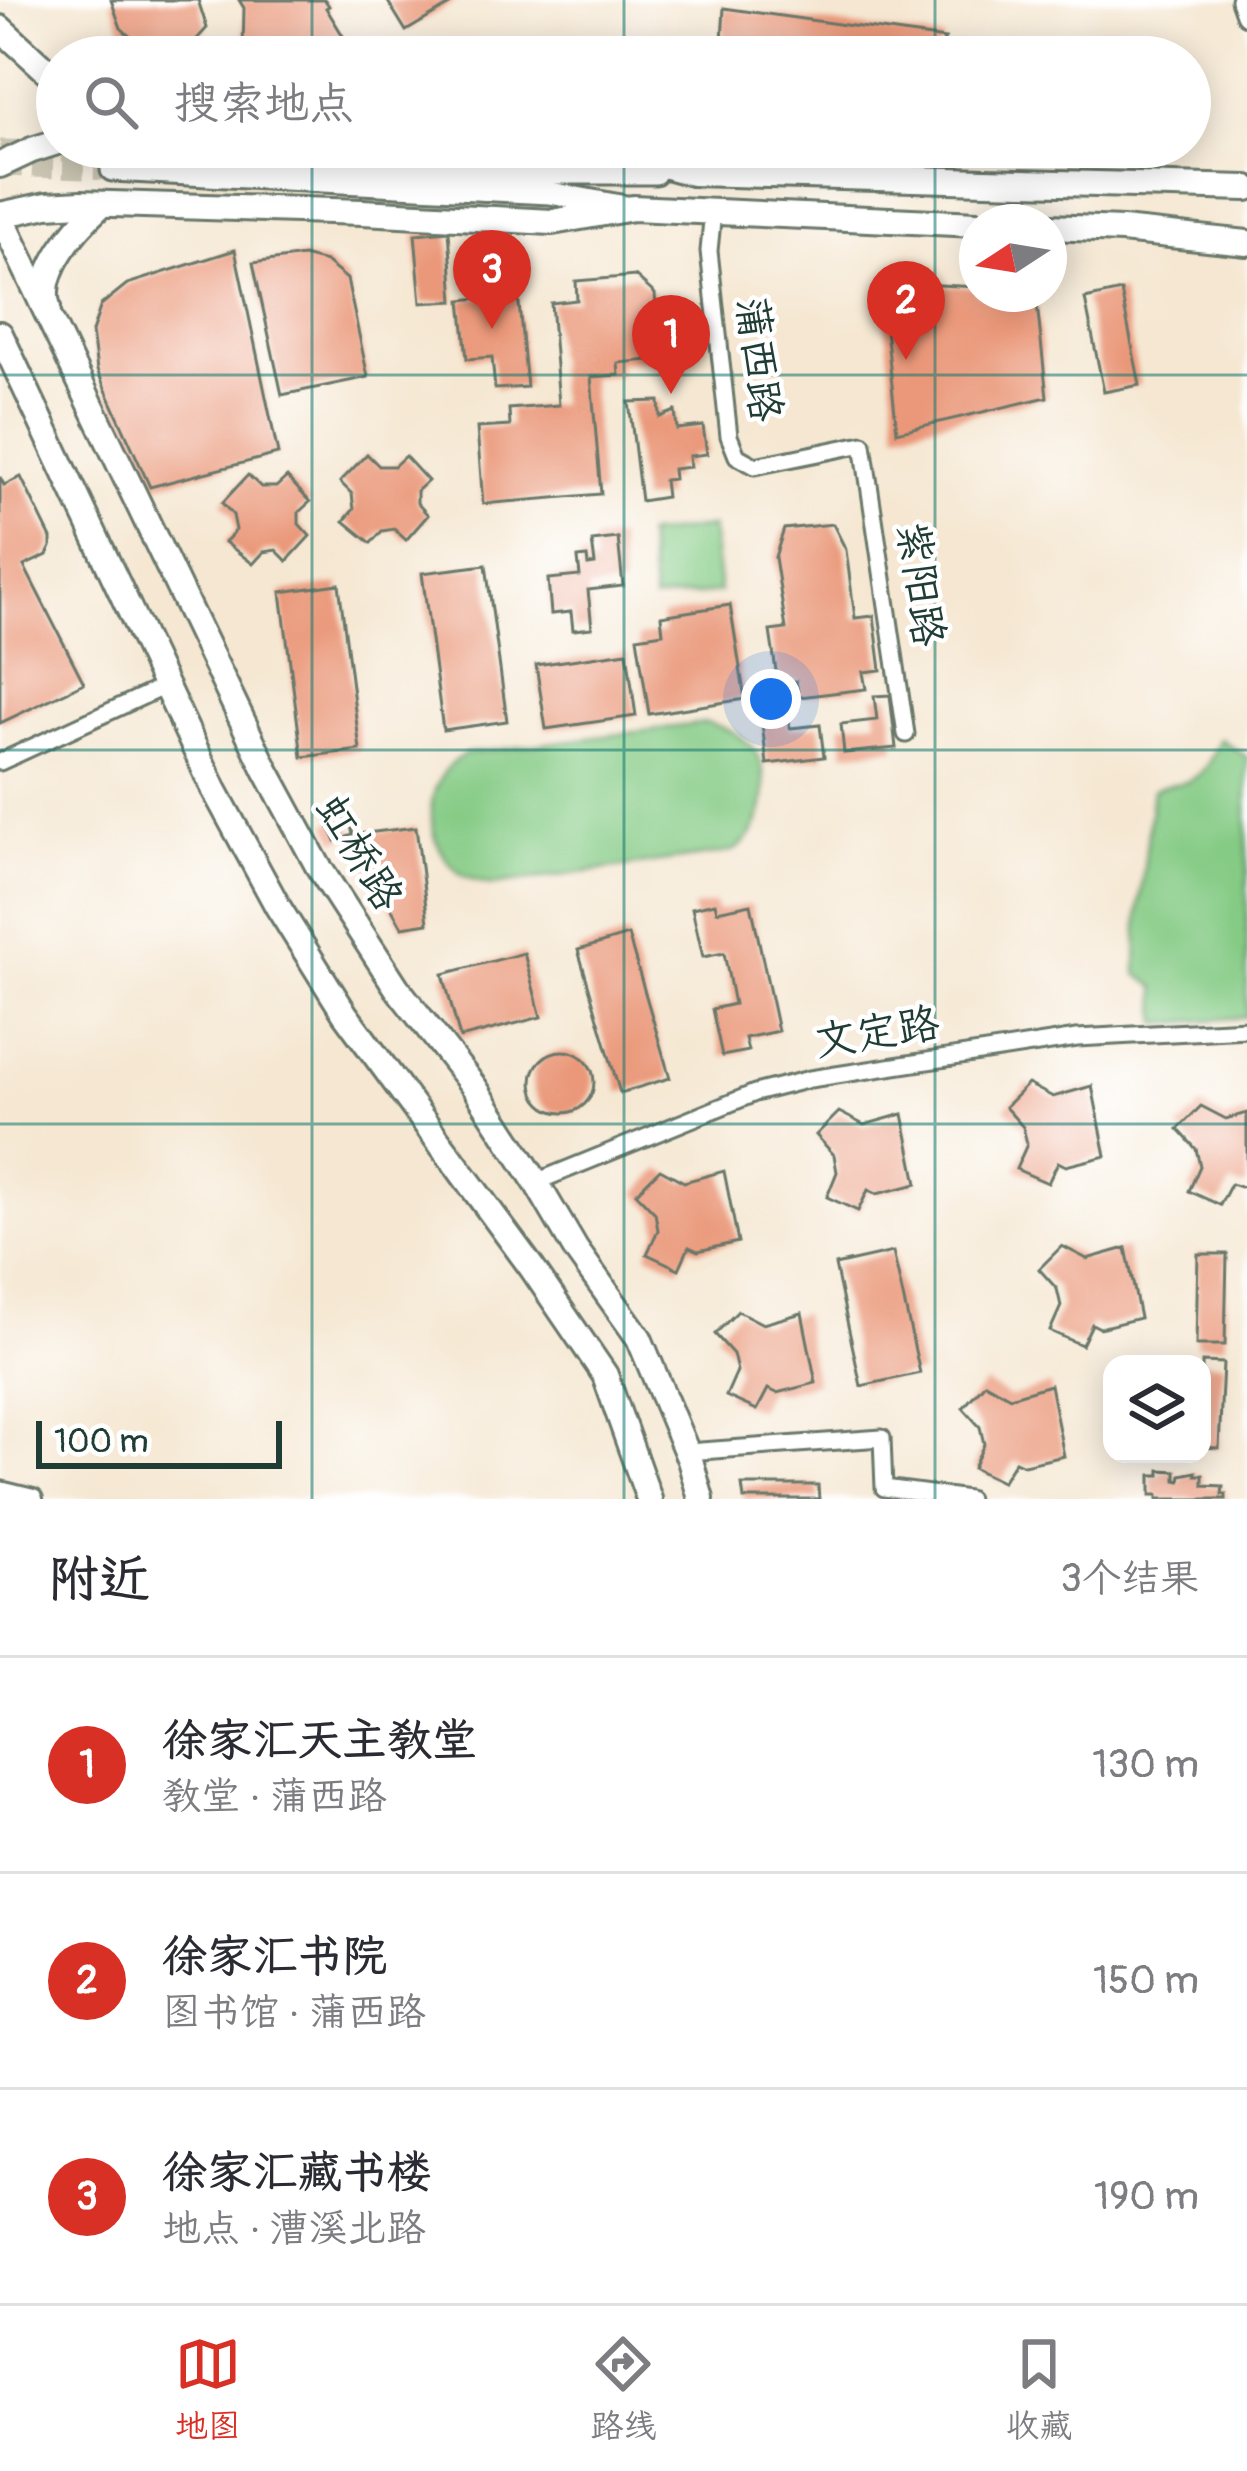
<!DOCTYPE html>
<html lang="zh">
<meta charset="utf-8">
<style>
:root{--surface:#fff;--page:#f7f7f7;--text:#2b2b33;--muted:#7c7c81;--line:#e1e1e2;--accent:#d93025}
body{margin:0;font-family:Pangolin,"LXGW WenKai TC",sans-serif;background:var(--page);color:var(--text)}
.controls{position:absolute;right:36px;bottom:36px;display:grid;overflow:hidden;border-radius:24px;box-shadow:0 6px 30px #0003}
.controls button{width:108px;height:108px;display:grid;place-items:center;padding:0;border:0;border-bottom:3px solid var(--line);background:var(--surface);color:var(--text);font:60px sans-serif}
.compass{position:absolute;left:959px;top:204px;width:108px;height:108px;border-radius:50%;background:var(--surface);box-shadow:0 6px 30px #0003;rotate:258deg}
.scale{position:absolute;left:36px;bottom:30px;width:246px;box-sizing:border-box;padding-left:12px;border:6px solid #1f3d34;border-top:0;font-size:33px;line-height:42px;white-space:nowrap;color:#1f3d34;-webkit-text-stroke:9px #fff;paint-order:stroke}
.you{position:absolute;left:771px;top:699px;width:42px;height:42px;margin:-30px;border:9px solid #fff;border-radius:50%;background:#1a73e8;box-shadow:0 0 0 18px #1a73e833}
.badge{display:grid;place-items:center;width:78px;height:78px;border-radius:50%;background:var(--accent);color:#fff;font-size:39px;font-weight:700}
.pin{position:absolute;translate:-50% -99px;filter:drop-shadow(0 3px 6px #0008)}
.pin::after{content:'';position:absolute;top:63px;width:42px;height:36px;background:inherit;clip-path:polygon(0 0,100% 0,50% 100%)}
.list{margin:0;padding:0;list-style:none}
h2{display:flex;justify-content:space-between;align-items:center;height:156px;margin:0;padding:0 48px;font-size:51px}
h2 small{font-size:39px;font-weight:400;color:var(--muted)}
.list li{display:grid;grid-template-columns:78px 1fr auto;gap:36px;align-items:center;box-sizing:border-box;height:216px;padding:0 48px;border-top:3px solid var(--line)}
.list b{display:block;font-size:45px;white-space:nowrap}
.list p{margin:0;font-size:39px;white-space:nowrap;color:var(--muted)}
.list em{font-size:39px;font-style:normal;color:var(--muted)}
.icon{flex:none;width:66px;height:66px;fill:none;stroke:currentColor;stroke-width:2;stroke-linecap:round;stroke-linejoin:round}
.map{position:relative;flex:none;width:1247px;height:1499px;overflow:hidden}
.search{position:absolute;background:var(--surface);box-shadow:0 6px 30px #0003;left:36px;right:36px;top:36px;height:132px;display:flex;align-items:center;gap:30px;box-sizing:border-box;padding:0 42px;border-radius:66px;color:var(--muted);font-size:45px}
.sheet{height:804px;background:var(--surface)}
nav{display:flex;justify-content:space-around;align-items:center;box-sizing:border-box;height:168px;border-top:3px solid var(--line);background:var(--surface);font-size:33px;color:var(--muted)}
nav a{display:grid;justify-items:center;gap:6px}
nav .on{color:var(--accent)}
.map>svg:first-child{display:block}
</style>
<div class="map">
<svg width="1247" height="1499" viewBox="0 0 1247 1499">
<rect width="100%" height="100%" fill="#fff"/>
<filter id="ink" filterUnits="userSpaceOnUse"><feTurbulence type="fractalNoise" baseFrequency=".00833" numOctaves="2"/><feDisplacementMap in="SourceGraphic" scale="24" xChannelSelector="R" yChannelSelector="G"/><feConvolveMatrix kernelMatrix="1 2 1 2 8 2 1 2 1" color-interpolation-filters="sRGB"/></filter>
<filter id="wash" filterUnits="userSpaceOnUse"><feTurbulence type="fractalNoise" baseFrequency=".004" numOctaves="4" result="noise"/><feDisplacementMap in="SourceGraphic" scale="48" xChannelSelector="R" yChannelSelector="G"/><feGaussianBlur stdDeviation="2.7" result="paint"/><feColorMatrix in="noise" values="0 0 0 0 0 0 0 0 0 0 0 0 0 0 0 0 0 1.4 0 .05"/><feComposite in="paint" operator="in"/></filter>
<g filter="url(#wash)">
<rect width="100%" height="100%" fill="#f5e7d1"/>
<!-- green -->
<g fill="#85cb85" stroke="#52845c" stroke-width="3">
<polygon points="712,527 720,592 654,600 646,535"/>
<path d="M706,723C726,727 743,734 755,752C773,778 765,832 736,849C730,852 723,853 717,854L492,885C479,882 466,879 456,870C422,837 422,778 465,754Z"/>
<path d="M1220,739L1247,757V1017L1159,1024L1156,987L1137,974L1138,918L1153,790C1164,784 1170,785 1182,783C1205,778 1211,758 1220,739Z"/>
</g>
<g id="blocks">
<!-- building -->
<g fill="#ea9879">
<polygon points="111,0 198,0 207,28 197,39 203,57 152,57 121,28"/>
<polygon points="239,0 325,0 329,6 326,8 351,49 350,57 247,57 243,50 244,8"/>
<polygon points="387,0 458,0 406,31"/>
<polygon points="724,8 945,39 934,57 721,57"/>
<polygon points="449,231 454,301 421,303 415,234"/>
<polygon points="235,250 278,454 150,487 97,370 92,332 101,305 127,284"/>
<polygon points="303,256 326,262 347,279 368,377 282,395 253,263"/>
<polygon points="635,276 655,294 660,359 618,363 619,375 591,377 601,494 483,504 477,428 510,426 509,409 559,405 551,303 577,300 576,281"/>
<polygon points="881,282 977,287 977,294 1036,294 1047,397 897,432"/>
<polygon points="1121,291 1140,385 1104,392 1085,299"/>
<polygon points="518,294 527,387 495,389 492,357 467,359 461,300"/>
<polygon points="659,401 660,417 675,411 677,429 703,426 707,454 689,456 690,467 673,469 674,479 664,480 666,497 641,501 629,402"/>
<polygon points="367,454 379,466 394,466 405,456 428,481 417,491 417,503 428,515 406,540 394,529 382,531 371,543 344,521 354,509 352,494 340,482"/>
<polygon points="248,475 261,487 276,487 287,477 310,502 299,512 299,524 310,536 287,561 276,550 264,552 253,564 225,542 236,530 233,515 222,503"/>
<polygon points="0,477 4,485 21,477 51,538 51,547 47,555 24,566 84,683 0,723"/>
<polygon points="833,524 846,550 855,618 874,616 881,670 863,672 866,689 799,697 796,681 778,684 770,631 786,629 775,557 784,529"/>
<polygon points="618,538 623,586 588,590 592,628 573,630 571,612 551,614 548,579 580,576 578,558 587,557 588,565 595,564 592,541"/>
<polygon points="486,565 507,721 443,730 422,573"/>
<polygon points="339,584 360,750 302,757 281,592"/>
<polygon points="730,605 745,699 649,714 637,637 663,633 661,616"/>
<polygon points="627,652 636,716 546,729 536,665"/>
<polygon points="890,695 896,748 844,753 841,724 877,720 874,696"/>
<polygon points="786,703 790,728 820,725 824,757 767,764 760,707"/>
<polygon points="349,817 353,835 336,841 327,823"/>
<polygon points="416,827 428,923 402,927 360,853 358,834"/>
<polygon points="715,903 717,911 751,904 778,1031 745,1038 748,1051 722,1056 712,1009 734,1004 724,953 703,957 692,908"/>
<polygon points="628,935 670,1078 620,1093 578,950"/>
<polygon points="524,953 541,1017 460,1038 443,974"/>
<circle cx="563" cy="1082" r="31"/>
<polygon points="1028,1084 1053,1097 1092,1086 1106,1156 1066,1166 1058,1162 1048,1183 1016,1169 1027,1144 1023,1127 1005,1107"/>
<polygon points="1201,1106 1226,1119 1247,1113 1247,1186 1240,1187 1231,1184 1220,1205 1189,1191 1200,1166 1196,1149 1178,1129"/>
<polygon points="839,1112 864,1125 903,1114 917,1184 877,1194 868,1190 858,1211 827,1197 837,1172 834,1155 816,1135"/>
<polygon points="660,1169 684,1182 724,1171 738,1242 698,1251 689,1247 679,1269 647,1254 658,1230 655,1213 636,1193"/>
<polygon points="1062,1246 1087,1259 1126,1248 1140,1318 1100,1328 1092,1324 1082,1345 1050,1331 1061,1306 1057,1289 1039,1269"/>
<polygon points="893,1252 920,1373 861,1386 835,1265"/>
<polygon points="1198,1254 1227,1254 1225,1345 1196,1345"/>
<polygon points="738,1311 763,1324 802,1313 816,1383 777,1393 768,1389 757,1410 726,1396 737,1371 733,1354 715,1334"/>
<polygon points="1202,1362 1223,1363 1219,1448 1202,1447"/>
<polygon points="985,1383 1010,1397 1050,1385 1064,1456 1024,1465 1015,1461 1002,1482 973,1468 984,1444 980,1427 963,1408"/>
<polygon points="1160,1470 1176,1471 1176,1480 1180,1481 1181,1475 1196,1472 1196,1475 1203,1475 1203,1485 1223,1486 1222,1494 1226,1494 1226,1499 1158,1499 1158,1495 1151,1495 1151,1475 1160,1475"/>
<polygon points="742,1485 818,1485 819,1499 744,1499"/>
</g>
</g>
</g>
<g filter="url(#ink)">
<use href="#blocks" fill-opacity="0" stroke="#6a786b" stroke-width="3"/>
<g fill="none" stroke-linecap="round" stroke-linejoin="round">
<!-- secondary-tunnel -->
<g stroke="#cac5b2" stroke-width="21" stroke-dasharray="21 10" stroke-linecap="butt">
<polyline points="0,150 114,152"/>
<polyline points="1,166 112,170"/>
</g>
<defs>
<g id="minor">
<polyline points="713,211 709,251 729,436 737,456 755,466 863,444 906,734"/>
<polyline points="0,762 165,686"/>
<polyline points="536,1182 755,1093 810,1079 1077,1038 1247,1029"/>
<polyline points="687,1452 882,1438 884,1488 968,1499"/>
</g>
<polyline id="tertiary" points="0,1491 33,1499"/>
<g id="secondary">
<polyline points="1242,0 1247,14"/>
<polyline points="114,152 552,173 655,173"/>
<polyline points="112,170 550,193 626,207"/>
</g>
<g id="primary">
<polyline points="0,28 57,80"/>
<polyline points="534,147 663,165 692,173 1247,188"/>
<polyline points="0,165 32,150 57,142"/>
<polyline points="0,215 266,770 318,866 397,988 475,1088 536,1182 576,1250 639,1338 690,1460 701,1499"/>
<polyline points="0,215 47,205 81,203 362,212 552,222 633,208 977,224"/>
<polyline points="1049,227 1122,230 1247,243"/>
<path d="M48,308C36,271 77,227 102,204"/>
<polyline points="0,334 215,791 278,907 345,1014 532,1268 605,1375 649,1499"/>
</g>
</defs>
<!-- minor casing -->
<use href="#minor" stroke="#6a786b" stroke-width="21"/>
<!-- tertiary casing -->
<use href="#tertiary" stroke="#6a786b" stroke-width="24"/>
<!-- secondary casing -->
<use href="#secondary" stroke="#6a786b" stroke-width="27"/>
<!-- primary casing -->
<use href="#primary" stroke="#6a786b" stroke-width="30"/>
<!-- minor -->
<use href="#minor" stroke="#fff" stroke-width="15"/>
<!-- tertiary -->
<use href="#tertiary" stroke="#fff" stroke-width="18"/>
<!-- secondary -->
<use href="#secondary" stroke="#fff" stroke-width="21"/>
<!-- primary -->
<use href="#primary" stroke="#fff" stroke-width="24"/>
</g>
</g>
<!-- grid -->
<path fill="none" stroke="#0f766e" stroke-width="3" stroke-opacity="0.55" d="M312,0V57M624,0V57M935,0V57M312,147V1499M624,147V1499M935,147V1499M0,375H1247M0,750H1247M0,1124H1247"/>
<g text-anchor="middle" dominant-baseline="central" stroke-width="9" stroke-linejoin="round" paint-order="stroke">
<!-- street labels -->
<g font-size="42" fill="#1f3d34" stroke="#fff">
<text transform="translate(758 359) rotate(83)">蒲西路</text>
<text transform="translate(920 584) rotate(82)">紫阳路</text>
<text transform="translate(359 853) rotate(59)">虹桥路</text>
<text transform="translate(877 1033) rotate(-9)">文定路</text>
</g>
</g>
</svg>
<div class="controls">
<button><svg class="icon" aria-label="layers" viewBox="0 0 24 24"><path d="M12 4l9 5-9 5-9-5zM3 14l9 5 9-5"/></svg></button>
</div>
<svg class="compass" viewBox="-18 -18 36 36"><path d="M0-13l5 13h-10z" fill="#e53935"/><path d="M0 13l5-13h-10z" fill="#7c7c81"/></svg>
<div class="scale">100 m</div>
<div class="you"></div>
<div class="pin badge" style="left:671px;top:394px">1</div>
<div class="pin badge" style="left:906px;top:360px">2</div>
<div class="pin badge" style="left:492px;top:329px">3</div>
<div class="search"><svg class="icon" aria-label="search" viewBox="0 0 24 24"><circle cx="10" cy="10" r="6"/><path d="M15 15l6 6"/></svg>搜索地点</div>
</div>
<section class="sheet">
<h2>附近<small>3个结果</small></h2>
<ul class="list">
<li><span class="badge">1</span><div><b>徐家汇天主教堂</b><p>教堂 · 蒲西路</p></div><em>130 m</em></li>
<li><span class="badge">2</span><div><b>徐家汇书院</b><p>图书馆 · 蒲西路</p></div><em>150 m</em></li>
<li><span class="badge">3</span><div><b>徐家汇藏书楼</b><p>地点 · 漕溪北路</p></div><em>190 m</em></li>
</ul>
</section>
<nav>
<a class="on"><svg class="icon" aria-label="map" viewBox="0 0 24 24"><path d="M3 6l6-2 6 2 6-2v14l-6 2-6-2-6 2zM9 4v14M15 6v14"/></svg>地图</a>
<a><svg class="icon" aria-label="directions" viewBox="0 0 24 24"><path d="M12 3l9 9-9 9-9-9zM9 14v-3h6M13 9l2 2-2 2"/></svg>路线</a>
<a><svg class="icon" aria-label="saved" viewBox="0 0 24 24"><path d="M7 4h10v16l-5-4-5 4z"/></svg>收藏</a>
</nav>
